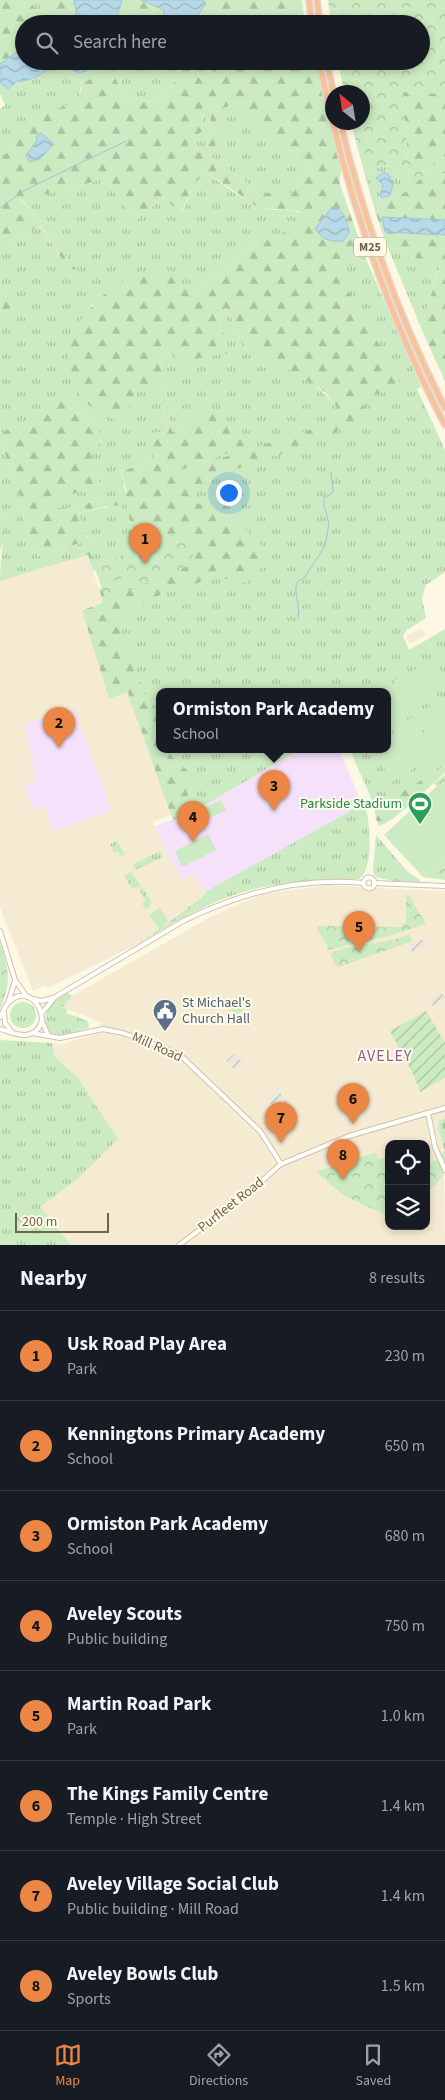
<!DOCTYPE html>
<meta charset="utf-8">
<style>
:root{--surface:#171b24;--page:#242831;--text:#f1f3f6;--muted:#9ea1a6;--line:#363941;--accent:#ec8644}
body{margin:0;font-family:"Source Sans 3",sans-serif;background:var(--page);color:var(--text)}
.controls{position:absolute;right:15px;bottom:15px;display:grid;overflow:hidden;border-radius:10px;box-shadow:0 2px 8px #0003}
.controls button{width:45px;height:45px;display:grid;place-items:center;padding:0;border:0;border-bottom:1px solid var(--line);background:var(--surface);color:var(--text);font:25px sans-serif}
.compass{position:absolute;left:325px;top:85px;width:45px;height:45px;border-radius:50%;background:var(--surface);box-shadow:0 2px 8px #0003;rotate:330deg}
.scale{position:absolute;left:15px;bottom:12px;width:94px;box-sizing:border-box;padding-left:5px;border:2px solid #776148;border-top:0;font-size:14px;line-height:18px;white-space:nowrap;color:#776148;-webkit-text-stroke:4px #fffbeb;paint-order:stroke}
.you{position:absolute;left:228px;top:492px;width:18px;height:18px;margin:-12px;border:4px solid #fff;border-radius:50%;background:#1a73e8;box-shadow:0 0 0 8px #1a73e833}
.badge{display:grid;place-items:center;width:32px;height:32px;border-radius:50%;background:var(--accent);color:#111;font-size:16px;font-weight:700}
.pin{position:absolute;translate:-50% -41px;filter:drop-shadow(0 1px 2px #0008)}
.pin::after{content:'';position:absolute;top:26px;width:18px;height:15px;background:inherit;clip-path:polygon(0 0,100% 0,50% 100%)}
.popup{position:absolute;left:156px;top:688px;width:235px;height:65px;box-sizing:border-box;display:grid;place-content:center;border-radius:10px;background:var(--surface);filter:drop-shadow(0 1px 4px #0005);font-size:16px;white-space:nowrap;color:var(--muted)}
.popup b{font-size:19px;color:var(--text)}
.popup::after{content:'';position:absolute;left:50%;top:100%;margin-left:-10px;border:10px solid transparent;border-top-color:var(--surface)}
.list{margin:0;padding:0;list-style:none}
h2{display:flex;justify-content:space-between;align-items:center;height:65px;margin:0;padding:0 20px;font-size:21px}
h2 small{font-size:16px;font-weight:400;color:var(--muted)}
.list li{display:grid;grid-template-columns:32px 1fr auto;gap:15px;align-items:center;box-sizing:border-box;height:90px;padding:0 20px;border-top:1px solid var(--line)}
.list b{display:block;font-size:19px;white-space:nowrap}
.list p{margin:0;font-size:16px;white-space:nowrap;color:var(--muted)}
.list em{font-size:16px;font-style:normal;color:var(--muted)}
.icon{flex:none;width:28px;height:28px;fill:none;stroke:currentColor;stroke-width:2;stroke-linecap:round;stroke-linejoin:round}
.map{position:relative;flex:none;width:445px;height:1245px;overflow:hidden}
.search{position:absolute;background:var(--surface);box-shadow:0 2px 8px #0003;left:15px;right:15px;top:15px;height:55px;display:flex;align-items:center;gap:12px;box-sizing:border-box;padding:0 18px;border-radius:28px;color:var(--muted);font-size:19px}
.sheet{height:785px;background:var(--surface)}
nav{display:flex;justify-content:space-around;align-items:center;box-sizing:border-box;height:70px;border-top:1px solid var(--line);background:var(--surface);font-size:14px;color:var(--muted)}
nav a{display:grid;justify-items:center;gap:2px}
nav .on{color:var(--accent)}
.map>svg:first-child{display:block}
</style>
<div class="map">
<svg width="445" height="1245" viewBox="0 0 445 1245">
<defs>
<pattern id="industrial-furrows" width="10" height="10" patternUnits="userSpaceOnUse" patternTransform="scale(1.25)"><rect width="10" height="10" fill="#ede8df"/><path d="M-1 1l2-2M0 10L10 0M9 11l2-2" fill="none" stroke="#c5bfb7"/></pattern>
<pattern id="grass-tufts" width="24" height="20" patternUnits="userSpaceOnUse" patternTransform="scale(1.25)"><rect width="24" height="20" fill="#ccebc2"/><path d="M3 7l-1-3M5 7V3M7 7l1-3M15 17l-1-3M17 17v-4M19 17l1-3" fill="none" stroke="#aac2a0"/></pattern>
<pattern id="forest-firs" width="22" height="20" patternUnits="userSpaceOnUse" patternTransform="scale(1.25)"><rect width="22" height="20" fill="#ccebc2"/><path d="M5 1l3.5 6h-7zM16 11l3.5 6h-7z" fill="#aac2a0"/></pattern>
<pattern id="cemetery-stones" width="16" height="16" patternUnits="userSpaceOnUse" patternTransform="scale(1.25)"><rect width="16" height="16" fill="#ccebc2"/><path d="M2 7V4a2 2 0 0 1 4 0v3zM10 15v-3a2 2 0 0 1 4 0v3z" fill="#aac2a0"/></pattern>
<pattern id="park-crowns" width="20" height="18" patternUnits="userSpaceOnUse" patternTransform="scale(1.25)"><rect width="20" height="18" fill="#ccebc2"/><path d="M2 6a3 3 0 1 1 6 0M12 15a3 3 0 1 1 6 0" fill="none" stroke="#aac2a0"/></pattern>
<pattern id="garden-furrows" width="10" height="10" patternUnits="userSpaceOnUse" patternTransform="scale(1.25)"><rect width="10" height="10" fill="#ccebc2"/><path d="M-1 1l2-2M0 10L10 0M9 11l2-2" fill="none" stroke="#aac2a0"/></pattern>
<pattern id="water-waves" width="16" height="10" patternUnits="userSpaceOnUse" patternTransform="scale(1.25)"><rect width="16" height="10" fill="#b8d9e8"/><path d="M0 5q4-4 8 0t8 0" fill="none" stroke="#9ab3be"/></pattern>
</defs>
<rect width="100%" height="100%" fill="#fdf8e4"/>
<!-- residential -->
<g fill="#f5ebd2">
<polygon points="88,555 103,603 82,609 110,699 128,692 171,815 153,822 155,826 169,857 183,880 193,874 206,894 136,945 47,988 45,985 33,991 0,907 0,581"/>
<polygon points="422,628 426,635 410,644 406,636"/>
<polygon points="326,885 361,887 365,890 373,890 376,888 445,891 445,1119 440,1121 438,1129 445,1152 436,1156 438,1161 426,1164 426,1144 389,1144 389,1156 378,1159 375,1152 316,1172 343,1195 389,1217 389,1226 426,1226 426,1193 435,1186 444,1174 445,1245 71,1245 40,1207 79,1178 113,1144 78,1078 55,1057 52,1043 62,1044 100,1033 101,1022 61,1007 72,996 212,916 263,894"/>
</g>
<!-- industrial -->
<g fill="url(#industrial-furrows)">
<polygon points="422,939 425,947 412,952 409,944"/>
<polygon points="441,991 445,998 433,1006 430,1001"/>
<polygon points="235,1053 242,1062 235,1070 226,1061"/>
<polygon points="277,1088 289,1104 278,1112 268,1100"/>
</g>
<!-- education -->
<g fill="#f5e1f9">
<polygon points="74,709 112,810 53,832 45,806 32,809 25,785 37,781 24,724"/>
<polygon points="299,750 340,750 362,805 205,892 193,874 183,880 169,857 155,826 193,812"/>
</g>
<!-- grass -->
<g fill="url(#grass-tufts)">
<polygon points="19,0 62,0 62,2 48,13"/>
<path d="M114,61H189L159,103L125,98L111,70L80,84C83,107 55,106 40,117C24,128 15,147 0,159V109L5,105L0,94V83L8,89L17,81C29,83 48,71 58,63L79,73L104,65L109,68L107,65Z"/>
<polygon points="202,61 215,61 214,68 206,79 201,79 197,73"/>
<polygon points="210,103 211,131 207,144 212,151 223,108 231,104 313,165 293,193 261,193 209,155 187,145 202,131 204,104"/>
<polygon points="388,165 414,185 407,191 379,206 376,214 364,172"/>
<path d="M206,172C223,185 243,200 264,208C278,213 293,206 306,216C284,235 274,239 246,245V250L240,256L194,294L121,282L91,306L136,389L161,388L167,431L154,461L121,471L137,549L94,566L89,541L78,513L108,507L105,499L69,508H40L39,503L100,485L88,449L99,426L81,414L69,398L0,434V314L13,308L0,287V251L38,226L41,227L69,270L41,221L20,198L68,190L104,178L136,220L163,198L182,212L195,183Z"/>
<polygon points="386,243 418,259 440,265 421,328"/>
<path d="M364,254L421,387L417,389L445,450V572L426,585L422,598L426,618L407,630L403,636L409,650L445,629V765C435,772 425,780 415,786C398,797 387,802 376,819L374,805L350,750H388V692H160V750H299L193,812L173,820L127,692L103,603L118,593L180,470L246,446L245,441L208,405L181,428L172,432L160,358L171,351L225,336L215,316L225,308L234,322L243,347C278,364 315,378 339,410L400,384L355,301L337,275Z"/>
<path d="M0,439L24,507L23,518L38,556L83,542L84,556L0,581C0,560 4,540 4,519L0,520Z"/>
<path d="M354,809H366C370,825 374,869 359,879C310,880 259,882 213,903C186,915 161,930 136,945L159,929L149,915L160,908L168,921L162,927L206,894L205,892Z"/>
<polygon points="376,835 407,871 420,880 420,882 394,881 376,877 373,872"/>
<polygon points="117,841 125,854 121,856 118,851 114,853 110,844"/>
<polygon points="160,851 163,857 136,870 133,864"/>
<polygon points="131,872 141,886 138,888 136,887 132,889 124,875"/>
<polygon points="143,888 151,901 150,907 146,910 142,904 146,901 139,890"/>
<polygon points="67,992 72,996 62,1008 67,1009 66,1013 88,1021 89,1028 57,1036 49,1032 45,1026 47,1007"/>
<circle cx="23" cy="1015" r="13"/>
<polygon points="0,1040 52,1043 55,1057 78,1078 118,1139 79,1178 40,1207 71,1245 0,1245"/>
</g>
<!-- forest -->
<g fill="url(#forest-firs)" fill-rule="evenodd">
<polygon points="0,0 19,0 48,13 62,0 74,0 77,15 117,17 122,0 141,0 164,10 162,24 24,24 24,47 0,64"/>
<polygon points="202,0 302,0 305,24 192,24 206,3"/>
<path d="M189,61H202L197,73L200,79H206L214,68L215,61H315L342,171L339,181L364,254L338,275L355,301L401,384L339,410L326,393L293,372L243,347L234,322L225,308L215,316L225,336L230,353L176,362L171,351L160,358L172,432L181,428L208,404L245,441L247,446L181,470L182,474L212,461L325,425L365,405L364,415L331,435L299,445L278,456H263L236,470L215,477L196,493L197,504C215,501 229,491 247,489V497L232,511L237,523L257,538L270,558L247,583L231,579H206L187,588H175L124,612L121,637L133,658L145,695L156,713L160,731V750H168L170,755L191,774C189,792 189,805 170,812L128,692L109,699L82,610L103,603L99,589L102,588L106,599L118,593L185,530L137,549L126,504L112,506L110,498L127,492L121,471L154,461L150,433L167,431L161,389H136L123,424C109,417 94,412 84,400C76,389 69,367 68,353C68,325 109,283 135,276C145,273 160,273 169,276C178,279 187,289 194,294L240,256L246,250V245C274,239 284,235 305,216L299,211L259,208L206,172L195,183L181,212L163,198L136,220L104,178L68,190L20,199L41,221L76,269L69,270L41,226H38L0,251V159C15,147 24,128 40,116C57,105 70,110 81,91L80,84L111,69L125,98L159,103ZM210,103L211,131L207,144L212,152L225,126L223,108L231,105L313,165L293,193H261L209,155L187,145L202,131L204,104Z"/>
<polygon points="403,92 445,94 445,157 443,156 424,172 408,160"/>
<polygon points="426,173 445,173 445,220 383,217 386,232 445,235 445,381 421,328 440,266 418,259 386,243 376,214 379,206 407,191"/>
<polygon points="0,287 13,308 0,314"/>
<polygon points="68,397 81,414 99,426 100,449 89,449 100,486 40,503 41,508 69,508 105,499 108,506 78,513 89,541 96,570 93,571 88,555 84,556 83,542 38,556 23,518 24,507 0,439 0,434"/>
<polygon points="5,519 4,539 0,551 0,520"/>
<path d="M445,765V773C430,785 394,823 379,826L376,819C392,793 421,783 445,765Z"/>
</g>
<!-- cemetery -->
<polygon fill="url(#cemetery-stones)" points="445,1119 445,1162 444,1163 440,1154 445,1151 438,1129 439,1120"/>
<!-- park -->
<g fill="url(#park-crowns)">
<polygon points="328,0 445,0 445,94 403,92 408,160 424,172 443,156 445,157 445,173 426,173 414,185 388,165 364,172 351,123 362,122 362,92 344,92 338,61 421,61 421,24 331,24"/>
<polygon points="185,530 195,563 106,600 94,566"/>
<polygon points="445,775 445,795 434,783"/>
<polygon points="445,857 445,880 423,877"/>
<polygon points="408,894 426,924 392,935 327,950 327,945 317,929 318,926 401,927 406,922 406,896"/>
<path d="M409,934L413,941L339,967L335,965L330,954C355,941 386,946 409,934Z"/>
<path d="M0,943C9,971 12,981 0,1009Z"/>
<polygon points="237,996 244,1009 237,1015 229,1008 228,1003"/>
<polygon points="376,1152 378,1159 389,1156 389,1217 343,1195 316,1172"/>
<polygon points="434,1161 438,1161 444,1174 435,1186 426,1193 426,1164"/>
</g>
<!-- garden -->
<polygon fill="url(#garden-furrows)" points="426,1011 445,1043 445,1078 420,1092 414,1076 390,1031"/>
<!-- pitch -->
<g fill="#ccebc2">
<polygon points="128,576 131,585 117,590 114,581"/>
<polygon points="433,659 445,678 445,684 409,705 394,681"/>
<polygon points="392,682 407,706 388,717 388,692 375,692"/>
<polygon points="437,702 445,716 445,749 437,754 416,715"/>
<polygon points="414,716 436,755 414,768 392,729"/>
<polygon points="391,730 413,769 392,782 373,750 388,750 388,732"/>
<polygon points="437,786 445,794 445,857 423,877 384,835"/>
<polygon points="221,800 226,810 209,818 204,808"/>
<polygon points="208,834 216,850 182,867 175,851"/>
<polygon points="344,1167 356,1180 343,1193 330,1179"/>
</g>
<!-- water -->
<g fill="url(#water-waves)" stroke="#9dc6da">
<polygon points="74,0 122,0 117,17 77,15"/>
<polygon points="141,0 202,0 206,3 192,24 162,24 164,10"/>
<path d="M24,47V61H107L104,65L79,73L57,63C48,71 29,83 17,81L8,89L0,83V64Z"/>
<polygon points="41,133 54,144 40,159 30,162 26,156 37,140 36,136"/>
<polygon points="384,172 389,175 393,185 390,195 382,198 380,196 383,185 376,178"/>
<path d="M332,207L337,208L344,215L350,232L343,241C329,242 324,240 315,229Z"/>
<polygon points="382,217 445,220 445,235 385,232"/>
</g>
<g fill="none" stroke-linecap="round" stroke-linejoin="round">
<!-- stream -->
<g stroke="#9dc6da" stroke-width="1">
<polyline points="0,208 25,190 126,141"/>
<path d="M298,618C301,604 293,595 297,582L305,577L325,546L329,524L324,505V497L330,495L333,491L331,472"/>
</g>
<defs>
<g id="secondary">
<circle cx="369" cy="883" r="5.5"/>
<polyline points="374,883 445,886"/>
<polyline points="0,931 15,980 27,997"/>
<polyline points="33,999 42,1001 53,998"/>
<polyline points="8,1003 15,981"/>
<polyline points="4,1013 5,1023 11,1031"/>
<path d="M42,1013L55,997L185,920C240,893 301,877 363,883"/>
<path d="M0,1017C3,1013 4,1007 8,1003C32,977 60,1029 26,1035C18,1036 8,1031 0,1029"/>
<polyline points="42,1021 48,1035"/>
<polyline points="32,1033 60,1038 103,1029 123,1033 179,1054 260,1131 281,1164"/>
<polyline points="428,1113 435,1147 445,1170"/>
<polyline points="179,1245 246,1195 281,1164 349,1136 445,1108"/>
</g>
<g id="highway">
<polyline points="309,0 312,24"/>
<polyline points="317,0 320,24"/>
<path d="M319,61C343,183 387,315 445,425"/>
<polyline points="327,61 333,92"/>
<path d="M340,122C364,220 399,318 445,408"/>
</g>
</defs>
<!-- secondary casing -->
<use href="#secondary" stroke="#d2c2a7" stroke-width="6"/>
<!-- highway casing -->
<use href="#highway" stroke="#e1dcd7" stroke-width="8"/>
<!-- secondary -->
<use href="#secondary" stroke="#fff" stroke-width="4"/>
<!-- highway -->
<use href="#highway" stroke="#fac298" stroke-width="5"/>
</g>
<!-- icons -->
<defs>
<symbol id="stadium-pin" viewBox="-11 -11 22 30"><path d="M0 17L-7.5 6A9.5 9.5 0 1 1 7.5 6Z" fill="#2e9e5b" stroke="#fffbeb"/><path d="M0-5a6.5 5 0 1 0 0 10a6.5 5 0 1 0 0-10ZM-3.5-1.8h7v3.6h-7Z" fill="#fff"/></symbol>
<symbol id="civic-pin" viewBox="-11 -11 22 30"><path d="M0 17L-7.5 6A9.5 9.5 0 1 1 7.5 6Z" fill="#5c6f8a" stroke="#fffbeb"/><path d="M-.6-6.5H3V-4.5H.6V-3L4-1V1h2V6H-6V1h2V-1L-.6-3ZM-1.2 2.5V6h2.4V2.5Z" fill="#fff"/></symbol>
</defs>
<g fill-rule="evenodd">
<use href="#stadium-pin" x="406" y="790" width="28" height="38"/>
<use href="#civic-pin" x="151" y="997" width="28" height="38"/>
</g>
<g text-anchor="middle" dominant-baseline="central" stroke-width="4" stroke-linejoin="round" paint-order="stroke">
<!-- shield labels -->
<rect fill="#fffbeb" stroke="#a08f79" stroke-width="1" x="354" y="237.5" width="32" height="19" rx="4"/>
<g font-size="12" font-weight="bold" fill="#776148">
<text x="370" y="247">M25</text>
</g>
<!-- leisure labels -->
<g font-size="14" fill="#27864d" stroke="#fffbeb" text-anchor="end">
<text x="402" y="804">Parkside Stadium</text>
</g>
<!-- service labels -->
<g font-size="14" fill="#4e5e75" stroke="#fffbeb" text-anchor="start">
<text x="182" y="1003">St Michael's<tspan x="182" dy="16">Church Hall</tspan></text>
</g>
<!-- street labels -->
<g font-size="14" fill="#776148" stroke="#fffbeb">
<text transform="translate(157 1047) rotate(24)">Mill Road</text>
<text transform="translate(231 1205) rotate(-38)">Purfleet Road</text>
</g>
<!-- quarter labels -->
<g font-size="16" letter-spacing="1" fill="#8b6094" stroke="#fffbeb">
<text x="385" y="1056">AVELEY</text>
</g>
</g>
</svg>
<div class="controls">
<button><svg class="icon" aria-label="locate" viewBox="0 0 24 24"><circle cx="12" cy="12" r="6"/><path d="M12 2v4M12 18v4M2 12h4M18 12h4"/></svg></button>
<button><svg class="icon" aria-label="layers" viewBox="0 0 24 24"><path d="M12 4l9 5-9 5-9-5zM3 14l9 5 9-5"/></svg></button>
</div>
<svg class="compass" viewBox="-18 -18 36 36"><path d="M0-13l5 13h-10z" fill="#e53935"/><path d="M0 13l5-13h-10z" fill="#9ea1a6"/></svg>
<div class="scale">200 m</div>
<div class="you"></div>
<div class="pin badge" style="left:145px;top:564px">1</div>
<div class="pin badge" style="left:59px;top:748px">2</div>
<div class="pin badge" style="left:274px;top:811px">3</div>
<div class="popup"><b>Ormiston Park Academy</b>School</div>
<div class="pin badge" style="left:193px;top:842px">4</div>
<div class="pin badge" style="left:359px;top:952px">5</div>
<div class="pin badge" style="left:353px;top:1124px">6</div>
<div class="pin badge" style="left:281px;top:1143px">7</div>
<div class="pin badge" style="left:343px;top:1180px">8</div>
<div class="search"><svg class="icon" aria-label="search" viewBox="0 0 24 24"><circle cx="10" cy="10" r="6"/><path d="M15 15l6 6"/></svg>Search here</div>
</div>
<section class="sheet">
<h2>Nearby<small>8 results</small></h2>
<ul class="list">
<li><span class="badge">1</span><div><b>Usk Road Play Area</b><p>Park</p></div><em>230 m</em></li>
<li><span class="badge">2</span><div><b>Kenningtons Primary Academy</b><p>School</p></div><em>650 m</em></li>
<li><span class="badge">3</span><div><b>Ormiston Park Academy</b><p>School</p></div><em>680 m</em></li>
<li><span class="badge">4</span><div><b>Aveley Scouts</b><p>Public building</p></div><em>750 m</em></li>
<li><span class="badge">5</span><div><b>Martin Road Park</b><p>Park</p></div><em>1.0 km</em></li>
<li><span class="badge">6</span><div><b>The Kings Family Centre</b><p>Temple · High Street</p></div><em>1.4 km</em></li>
<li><span class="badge">7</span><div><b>Aveley Village Social Club</b><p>Public building · Mill Road</p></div><em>1.4 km</em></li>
<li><span class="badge">8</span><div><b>Aveley Bowls Club</b><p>Sports</p></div><em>1.5 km</em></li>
</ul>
</section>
<nav>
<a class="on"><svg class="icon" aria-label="map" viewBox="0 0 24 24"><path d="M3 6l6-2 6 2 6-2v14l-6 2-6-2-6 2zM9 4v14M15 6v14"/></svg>Map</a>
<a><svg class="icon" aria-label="directions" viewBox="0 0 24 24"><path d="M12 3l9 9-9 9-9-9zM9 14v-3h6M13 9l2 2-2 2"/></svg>Directions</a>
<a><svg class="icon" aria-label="saved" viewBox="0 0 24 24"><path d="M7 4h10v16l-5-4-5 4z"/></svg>Saved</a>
</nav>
